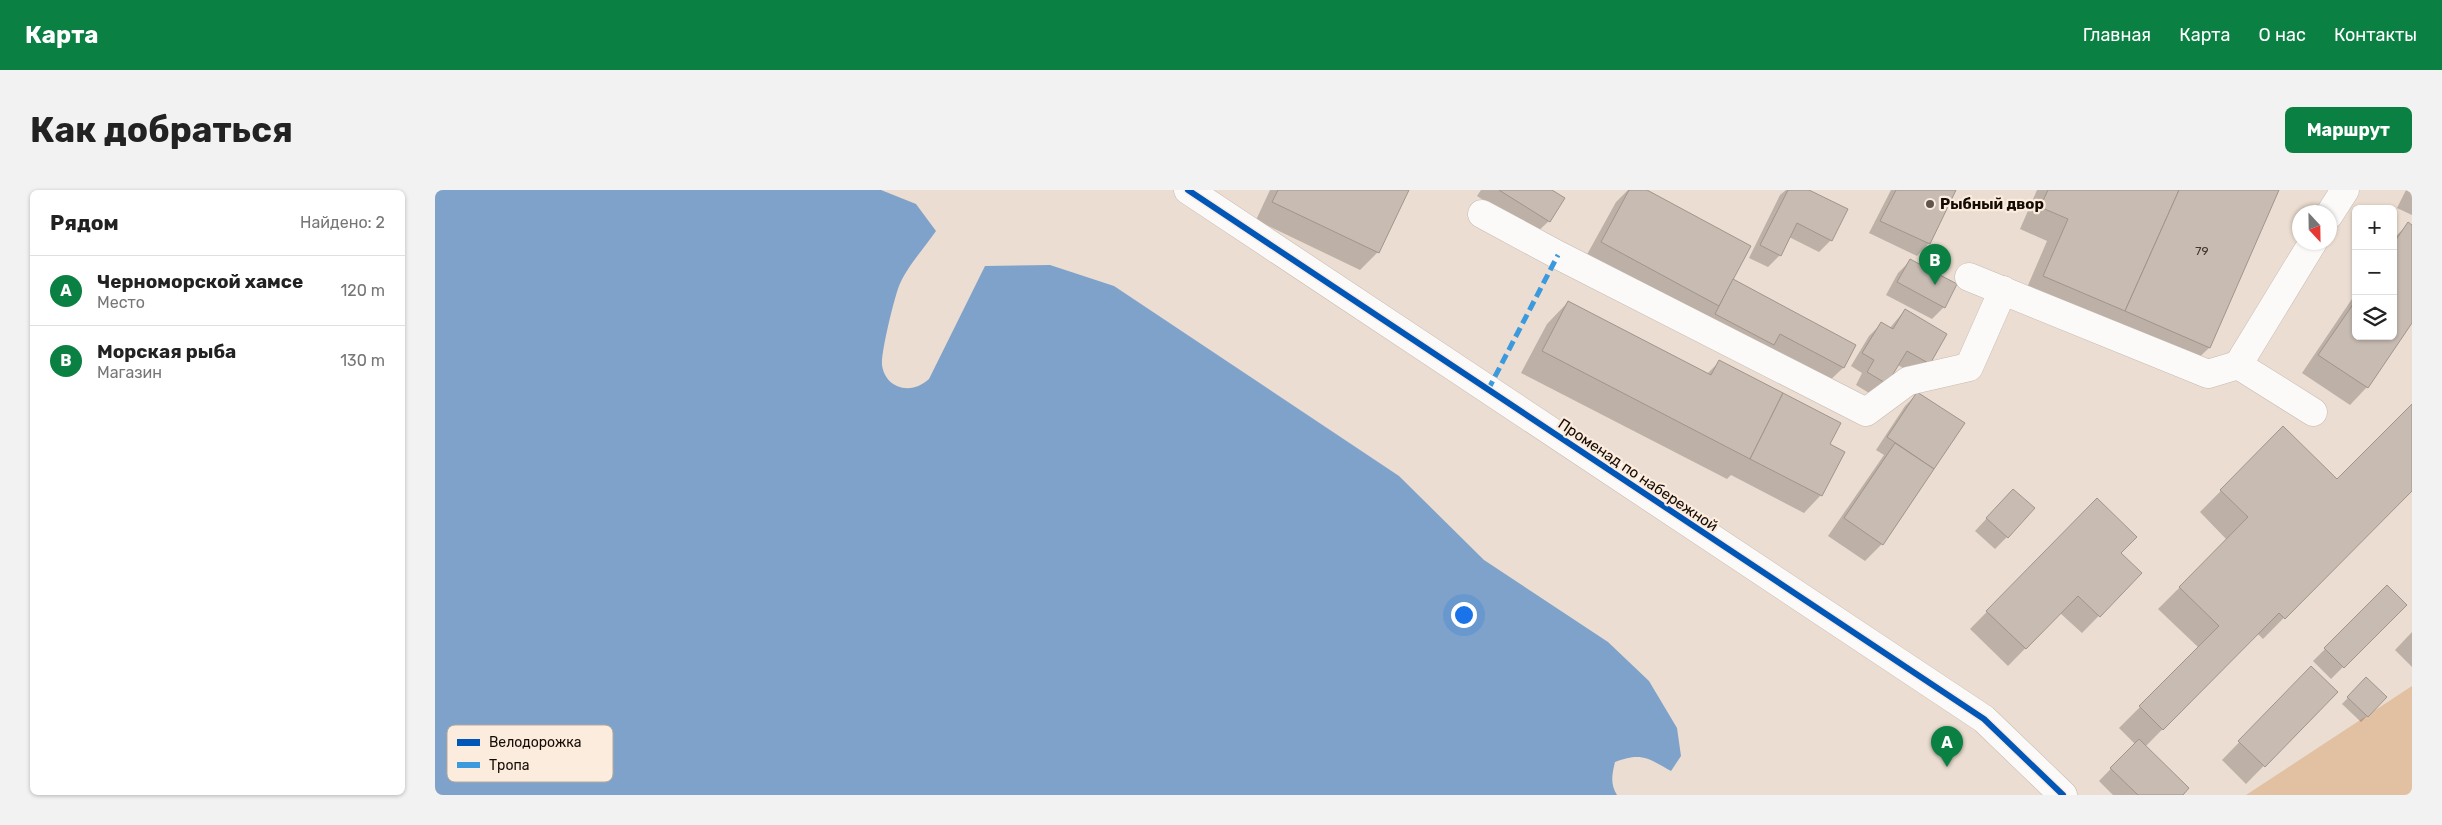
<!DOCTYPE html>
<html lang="ru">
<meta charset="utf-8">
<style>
:root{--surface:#fff;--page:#f2f2f2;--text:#222;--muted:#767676;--line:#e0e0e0;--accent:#0b8043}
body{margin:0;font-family:Rubik,sans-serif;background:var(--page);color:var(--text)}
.controls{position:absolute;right:15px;top:15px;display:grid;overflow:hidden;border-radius:8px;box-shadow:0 1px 4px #0004}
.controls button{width:45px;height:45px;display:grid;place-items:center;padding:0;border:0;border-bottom:1px solid var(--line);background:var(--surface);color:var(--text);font:25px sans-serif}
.compass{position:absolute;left:1857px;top:15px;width:45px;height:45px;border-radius:50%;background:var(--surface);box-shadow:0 1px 4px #0004;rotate:158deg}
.you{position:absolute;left:1028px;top:424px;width:18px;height:18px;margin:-12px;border:4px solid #fff;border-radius:50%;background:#1a73e8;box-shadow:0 0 0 8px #1a73e833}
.badge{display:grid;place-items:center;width:32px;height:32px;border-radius:50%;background:var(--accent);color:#fff;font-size:16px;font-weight:700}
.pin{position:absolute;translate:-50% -41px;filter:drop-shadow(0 1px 2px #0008)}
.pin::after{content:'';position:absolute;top:26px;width:18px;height:15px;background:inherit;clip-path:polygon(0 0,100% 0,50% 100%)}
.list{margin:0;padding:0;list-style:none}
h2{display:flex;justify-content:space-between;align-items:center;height:65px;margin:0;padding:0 20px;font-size:21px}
h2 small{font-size:16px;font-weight:400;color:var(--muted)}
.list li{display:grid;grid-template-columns:32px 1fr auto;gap:15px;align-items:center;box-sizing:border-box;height:70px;padding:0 20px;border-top:1px solid var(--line)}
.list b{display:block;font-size:19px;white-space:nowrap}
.list p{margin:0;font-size:16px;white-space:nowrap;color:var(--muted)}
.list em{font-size:16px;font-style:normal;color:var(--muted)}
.icon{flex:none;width:28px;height:28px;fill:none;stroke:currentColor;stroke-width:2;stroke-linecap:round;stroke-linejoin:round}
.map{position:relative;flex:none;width:1977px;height:605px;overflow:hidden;border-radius:8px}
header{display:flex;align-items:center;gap:30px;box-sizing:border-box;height:70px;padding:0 25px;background:var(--accent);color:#fff}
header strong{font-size:24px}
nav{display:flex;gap:28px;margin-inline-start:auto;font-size:18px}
.intro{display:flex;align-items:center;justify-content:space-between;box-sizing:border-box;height:120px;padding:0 30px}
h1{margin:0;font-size:35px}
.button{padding:12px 22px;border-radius:8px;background:var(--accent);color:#fff;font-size:18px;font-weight:700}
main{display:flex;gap:30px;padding:0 30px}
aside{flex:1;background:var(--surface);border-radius:8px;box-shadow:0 1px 4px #0004}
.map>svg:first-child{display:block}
</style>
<header>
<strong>Карта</strong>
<nav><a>Главная</a><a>Карта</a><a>О нас</a><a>Контакты</a></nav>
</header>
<div class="intro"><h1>Как добраться</h1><a class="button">Маршрут</a></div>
<main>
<aside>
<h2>Рядом<small>Найдено: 2</small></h2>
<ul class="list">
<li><span class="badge">A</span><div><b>Черноморской хамсе</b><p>Место</p></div><em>120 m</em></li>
<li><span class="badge">B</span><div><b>Морская рыба</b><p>Магазин</p></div><em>130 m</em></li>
</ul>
</aside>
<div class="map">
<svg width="1977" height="605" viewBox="0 0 1977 605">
<rect width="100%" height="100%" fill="#ebddd1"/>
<!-- green -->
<polygon fill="#e2c0a2" points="1977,496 1977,605 1811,605"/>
<!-- water -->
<path fill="#7ea2ca" d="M0,0H446L481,14L501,41C490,57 471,78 464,96C459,109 446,162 447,175C448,184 454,193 462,196C474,201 485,197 494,189L550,76L615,75L679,96L964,286L1049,370L1173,452L1214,491L1242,538L1246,566L1236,581C1213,568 1206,562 1180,572C1177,584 1175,594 1182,605H0Z"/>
<!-- shadow -->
<g fill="#0003">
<polygon points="835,0 973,0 943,62 925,80 821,30"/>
<polygon points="1046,0 1115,0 1114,31 1101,43 1042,6"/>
<polygon points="1193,0 1210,0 1297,90 1419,156 1408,178 1390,195 1149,70 1181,12"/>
<polygon points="1351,0 1371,0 1396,50 1384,62 1354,47 1345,65 1333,77 1314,68 1345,5"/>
<polygon points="1456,0 1519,0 1494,53 1482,66 1434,43"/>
<polygon points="1602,0 1843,0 1774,158 1752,179 1588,107 1612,51 1585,39"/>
<polygon points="1971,0 1977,0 1977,25 1962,18"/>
<polygon points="1973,34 1977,36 1977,131 1932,197 1915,215 1867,183 1921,103 1921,146 1958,146 1958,49"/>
<polygon points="1475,71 1509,117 1497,129 1451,105 1463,83"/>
<polygon points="1133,112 1272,184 1284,172 1393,255 1386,305 1369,323 1296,285 1292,289 1086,183 1112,134"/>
<polygon points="1470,120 1494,174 1481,186 1463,175 1439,206 1421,195 1427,183 1416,176 1434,146 1446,134 1454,139"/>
<polygon points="1482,204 1528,234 1447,354 1430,371 1393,346 1449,265 1441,260 1470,216"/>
<polygon points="1977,216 1977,299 1828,449 1822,443 1710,557 1746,605 1678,605 1664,591 1700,554 1684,538 1764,458 1723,419 1792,350 1765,322 1848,238 1902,291"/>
<polygon points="1662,310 1684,363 1706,383 1647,443 1625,423 1573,476 1535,439"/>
<polygon points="1566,313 1572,347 1560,359 1540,341"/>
<polygon points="1952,397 1970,415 1896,489 1878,471"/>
<polygon points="1977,442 1977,477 1960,460"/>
<polygon points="1876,478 1901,502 1811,594 1787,570"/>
<polygon points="1931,489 1932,526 1926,532 1907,514"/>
</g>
<!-- building -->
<g fill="#c7bbb2" stroke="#a0958c">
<polygon points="843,0 974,0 944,63 837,12"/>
<polygon points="1064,0 1117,0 1130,8 1115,32"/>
<polygon points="1194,0 1212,0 1316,56 1284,116 1166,52"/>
<polygon points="1353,0 1374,0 1413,19 1397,51 1362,33 1346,66 1325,55"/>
<polygon points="1461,0 1521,0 1495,54 1445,31"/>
<polygon points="1613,0 1744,0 1690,121 1608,86 1633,29 1605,17"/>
<polygon points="1744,0 1844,0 1775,158 1690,121"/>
<polygon points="1973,32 1977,35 1977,133 1933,198 1883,165 1921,110 1921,146 1958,146 1958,54"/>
<polygon points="1475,69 1522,94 1510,118 1462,92"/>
<polygon points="1298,89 1421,155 1409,178 1345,144 1339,155 1280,124"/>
<polygon points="1133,111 1276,185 1284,170 1348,203 1315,269 1107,161"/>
<polygon points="1470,119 1512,144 1495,174 1472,161 1452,194 1432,182 1439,170 1427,163 1446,132 1458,139"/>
<polygon points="1482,202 1530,233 1499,279 1452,247"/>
<polygon points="1348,203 1406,233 1395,254 1410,262 1387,306 1315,269"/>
<polygon points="1977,214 1977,301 1850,429 1844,423 1728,540 1704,516 1784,436 1744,397 1813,327 1785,300 1848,236 1902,289"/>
<polygon points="1460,253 1499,279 1448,355 1409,328"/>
<polygon points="1578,299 1600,318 1573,348 1551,328"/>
<polygon points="1662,308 1702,347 1686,363 1707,383 1665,427 1643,406 1591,459 1551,421"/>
<polygon points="1952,395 1972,415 1909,478 1889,458"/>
<polygon points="1876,476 1903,502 1830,577 1803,551"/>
<polygon points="1931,487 1952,507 1933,527 1912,507"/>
<polygon points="1704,549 1754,598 1748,605 1703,605 1675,578"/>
</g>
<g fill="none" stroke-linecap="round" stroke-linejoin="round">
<defs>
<g id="minor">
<polyline points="753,0 1549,529 1628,605"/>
<polyline points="1047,24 1123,65 1431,222 1473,191 1534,177 1568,100"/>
<polyline points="1894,25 1910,0"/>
<polyline points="1534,87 1773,184 1803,175 1878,222"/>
<polyline points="1803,175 1878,52"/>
</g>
</defs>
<!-- minor casing -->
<use href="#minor" stroke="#c6bbb2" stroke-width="29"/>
<!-- minor -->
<use href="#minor" stroke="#fcfaf8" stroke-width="28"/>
<!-- quiet -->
<polyline stroke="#3b99dd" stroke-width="5" stroke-dasharray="10 5" stroke-linecap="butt" points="1053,200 1123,65"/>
<defs>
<polyline id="cycleway" points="753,0 1549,529 1628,605"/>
</defs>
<!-- cycleway casing -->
<use href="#cycleway" stroke="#fbecde" stroke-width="9"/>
<!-- cycleway -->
<use href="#cycleway" stroke="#0057b8" stroke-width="6"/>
</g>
<!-- markers -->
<circle fill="#60554c" stroke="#fbecde" stroke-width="2" cx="1495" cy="14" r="5"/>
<g text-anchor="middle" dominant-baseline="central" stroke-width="4.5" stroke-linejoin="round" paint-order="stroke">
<!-- number labels -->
<g font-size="12" fill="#423830">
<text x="1767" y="61">79</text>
</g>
<!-- poi labels -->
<g font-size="15" font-weight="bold" fill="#150c05" stroke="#fbecde" text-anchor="start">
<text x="1505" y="14">Рыбный двор</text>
</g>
<!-- street labels -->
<g font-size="15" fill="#150c05" stroke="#fbecde">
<text transform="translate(1203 285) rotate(34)">Променад по набережной</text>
</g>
</g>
<!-- legend -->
<rect x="12" y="535" width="166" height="57" rx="8" fill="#fbecde" stroke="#b6a99d" stroke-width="1"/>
<rect x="22" y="549" width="23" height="7" fill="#0057b8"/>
<rect x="22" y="572" width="23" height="6" fill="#3b99dd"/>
<g font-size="14" fill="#150c05">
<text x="54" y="557">Велодорожка</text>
<text x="54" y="580">Тропа</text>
</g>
</svg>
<div class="controls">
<button>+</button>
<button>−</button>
<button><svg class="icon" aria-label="layers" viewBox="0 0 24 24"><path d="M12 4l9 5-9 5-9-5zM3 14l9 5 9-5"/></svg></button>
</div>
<svg class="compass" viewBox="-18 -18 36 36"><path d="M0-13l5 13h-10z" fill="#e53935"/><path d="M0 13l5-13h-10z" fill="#767676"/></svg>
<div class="you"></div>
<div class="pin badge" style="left:1512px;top:577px">A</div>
<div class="pin badge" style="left:1500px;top:95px">B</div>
</div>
</main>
